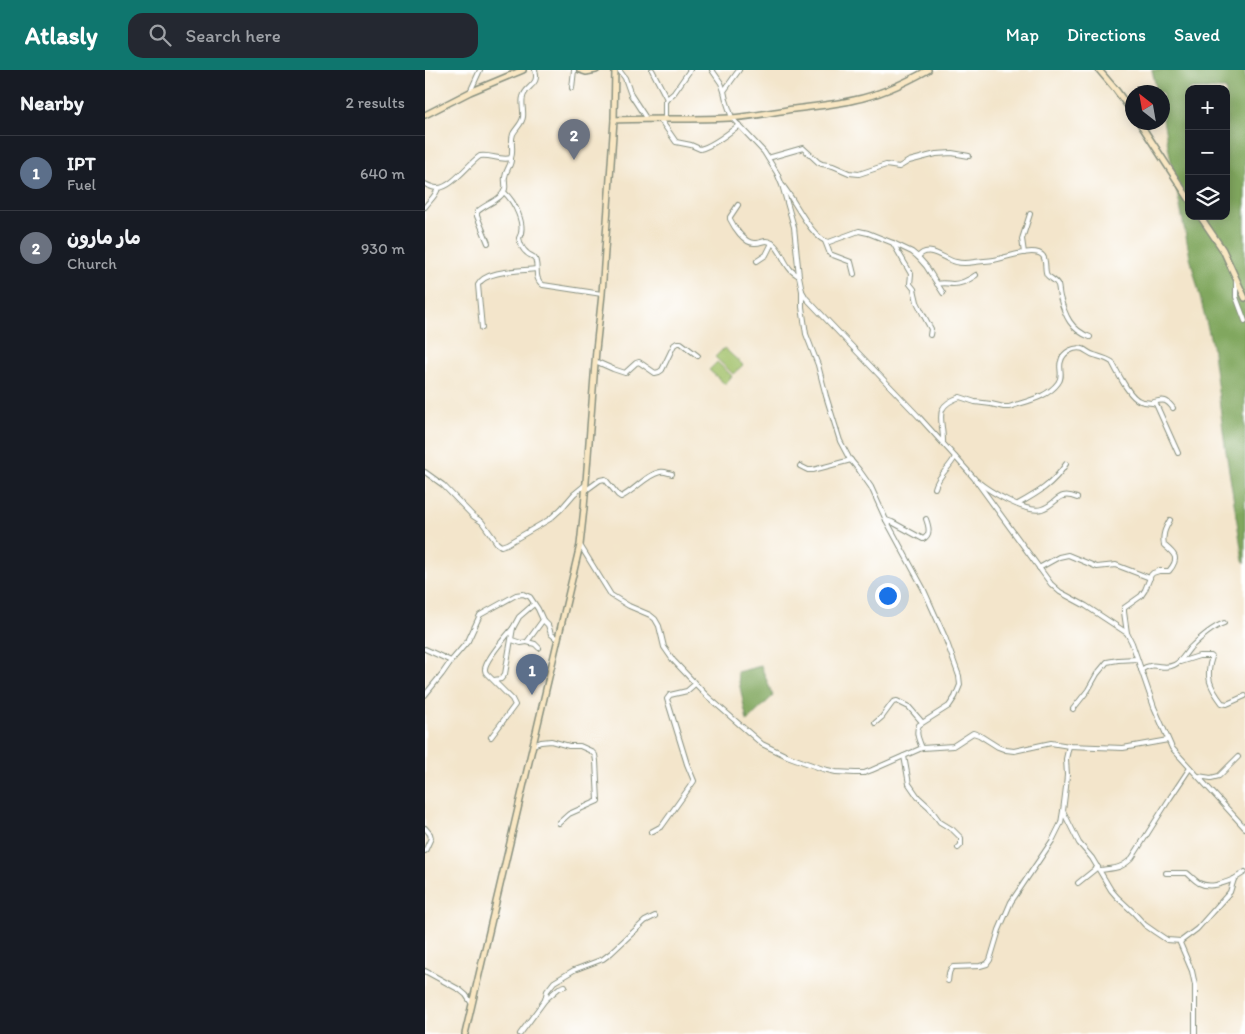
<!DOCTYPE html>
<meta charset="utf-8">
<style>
:root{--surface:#171b24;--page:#242831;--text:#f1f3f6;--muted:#9ea1a6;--line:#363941;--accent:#0f766e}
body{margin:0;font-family:Itim,"Playpen Sans Arabic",sans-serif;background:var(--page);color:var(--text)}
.controls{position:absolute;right:15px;top:15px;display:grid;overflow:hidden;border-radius:10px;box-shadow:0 2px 12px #0003}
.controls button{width:45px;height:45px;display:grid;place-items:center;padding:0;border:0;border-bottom:1px solid var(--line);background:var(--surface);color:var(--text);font:25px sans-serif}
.compass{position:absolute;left:700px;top:15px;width:45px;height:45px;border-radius:50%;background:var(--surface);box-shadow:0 2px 12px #0003;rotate:329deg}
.you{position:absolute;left:462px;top:525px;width:18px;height:18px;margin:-12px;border:4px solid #fff;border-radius:50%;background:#1a73e8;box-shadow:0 0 0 8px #1a73e833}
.badge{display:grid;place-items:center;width:32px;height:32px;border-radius:50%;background:var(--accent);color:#fff;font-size:16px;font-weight:700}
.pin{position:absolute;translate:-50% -41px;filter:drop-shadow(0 1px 2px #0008)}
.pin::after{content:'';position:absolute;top:26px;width:18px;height:15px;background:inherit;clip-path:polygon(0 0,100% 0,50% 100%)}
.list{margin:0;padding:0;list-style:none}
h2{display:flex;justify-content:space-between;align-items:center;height:65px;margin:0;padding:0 20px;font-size:21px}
h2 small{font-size:16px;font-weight:400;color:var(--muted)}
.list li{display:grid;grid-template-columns:32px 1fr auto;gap:15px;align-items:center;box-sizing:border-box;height:75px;padding:0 20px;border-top:1px solid var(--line)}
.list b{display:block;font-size:19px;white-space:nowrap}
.list p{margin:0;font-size:16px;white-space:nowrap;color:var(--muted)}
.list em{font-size:16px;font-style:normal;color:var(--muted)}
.icon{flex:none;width:28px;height:28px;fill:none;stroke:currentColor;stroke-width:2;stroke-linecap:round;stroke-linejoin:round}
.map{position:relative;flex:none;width:820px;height:964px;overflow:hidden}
header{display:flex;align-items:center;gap:30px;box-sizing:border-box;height:70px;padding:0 25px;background:var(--accent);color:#fff}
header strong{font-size:24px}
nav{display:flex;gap:28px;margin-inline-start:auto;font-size:18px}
.search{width:350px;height:45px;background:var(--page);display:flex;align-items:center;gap:12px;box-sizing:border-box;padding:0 18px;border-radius:15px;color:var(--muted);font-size:19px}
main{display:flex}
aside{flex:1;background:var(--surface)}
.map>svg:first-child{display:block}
</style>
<header>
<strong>Atlasly</strong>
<div class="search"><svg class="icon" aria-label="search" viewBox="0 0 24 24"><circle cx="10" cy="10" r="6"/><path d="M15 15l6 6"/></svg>Search here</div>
<nav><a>Map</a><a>Directions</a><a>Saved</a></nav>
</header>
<main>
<aside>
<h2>Nearby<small>2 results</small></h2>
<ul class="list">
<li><span class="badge" style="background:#5c6f8a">1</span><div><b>IPT</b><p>Fuel</p></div><em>640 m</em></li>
<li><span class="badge" style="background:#6b7280">2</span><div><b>مار مارون</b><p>Church</p></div><em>930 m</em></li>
</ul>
</aside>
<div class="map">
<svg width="820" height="964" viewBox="0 0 820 964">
<rect width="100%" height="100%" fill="#fff"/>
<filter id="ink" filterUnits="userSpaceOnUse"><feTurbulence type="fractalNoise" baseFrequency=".02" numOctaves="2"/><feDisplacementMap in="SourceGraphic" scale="10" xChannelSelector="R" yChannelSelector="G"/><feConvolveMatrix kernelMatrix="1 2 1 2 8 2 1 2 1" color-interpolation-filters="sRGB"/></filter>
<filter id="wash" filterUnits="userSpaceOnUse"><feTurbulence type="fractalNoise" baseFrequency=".0096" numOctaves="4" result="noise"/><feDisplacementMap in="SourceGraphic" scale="20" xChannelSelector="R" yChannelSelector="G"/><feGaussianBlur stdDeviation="1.12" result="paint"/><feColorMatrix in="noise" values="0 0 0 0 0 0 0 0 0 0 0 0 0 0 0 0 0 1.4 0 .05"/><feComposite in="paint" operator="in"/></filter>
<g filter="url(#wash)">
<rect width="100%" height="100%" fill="#f3e5cb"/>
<!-- green -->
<g fill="#a2c16a" stroke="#607f4f">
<polygon points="299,278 318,295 308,304 290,287"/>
<polygon points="292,292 307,306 300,314 284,300"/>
</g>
<!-- forest -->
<g fill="#81a75e" stroke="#507249" fill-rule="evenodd">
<path d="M727,0H820V493L818,490L800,375L787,275L765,187L738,50V22H732ZM764,19H801V146H764Z"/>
<polygon points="336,596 348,626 322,651 312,602"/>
</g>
</g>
<g filter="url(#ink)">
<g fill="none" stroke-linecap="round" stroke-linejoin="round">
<defs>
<g id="street">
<polyline points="194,0 200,8 206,25 221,48"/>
<polyline points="227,0 242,29"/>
<polyline points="287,0 296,13 299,21"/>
<polyline points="314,0 299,21 301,30 307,48 339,82 352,103 357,115 369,157 374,206 377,221 381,228 495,348 533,390 549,408 626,514 635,522 661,536 702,563 707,573 729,637 747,678 820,758"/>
<polyline points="147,18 149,0"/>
<polyline points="45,22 55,0"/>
<path d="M235,49L251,72L266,75L275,79C288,76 304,63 314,55"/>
<polyline points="240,49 240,32 242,29 249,23 265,0"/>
<polyline points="343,88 378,78 393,92 397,94 408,96 424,103 434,104 461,95 474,97 484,91 511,84 527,83 544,86"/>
<path d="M0,114C4,116 8,118 12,118C26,119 44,93 55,86C65,84 75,91 86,88C89,80 85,72 88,64C91,58 97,54 98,47C99,40 96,33 98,27C101,15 115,16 110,0"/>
<path d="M358,116C369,129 388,171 404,172L434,161L443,163L468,173L487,182L493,187L501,196L518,223"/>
<path d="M79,122C89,131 102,155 94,168C95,173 98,180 102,183C106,187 110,185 111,192C113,200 109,209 118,215L177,224"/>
<path d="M313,135L305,147V149C309,157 319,173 329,173C337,174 339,168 347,173C356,179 358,191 365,199C367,202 371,204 374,206"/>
<path d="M0,137C5,130 11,126 13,118"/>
<polyline points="400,171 405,184 426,192 429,204"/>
<path d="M63,173L52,146V142C60,134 77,130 80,119C81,115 79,111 80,107C81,99 87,95 86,88"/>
<polyline points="468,173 486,204 485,214 489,219 492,232 499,246 506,259 505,265"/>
<polyline points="599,183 597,169 605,144"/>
<path d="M493,187C504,173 519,190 531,192C538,194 544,193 550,192C557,191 563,191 569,190C580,188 610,176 618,186C622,192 619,200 622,205C625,209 630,209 633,215C634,219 634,223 635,227C640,246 646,260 665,267"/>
<polyline points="332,191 341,185 347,173"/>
<polyline points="811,210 811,227 820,251"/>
<path d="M512,214C520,212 522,214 528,214C537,214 544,210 551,205"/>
<path d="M377,221V237L381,264L393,295L401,326L415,371L424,388L434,400L446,417L461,450L498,518L520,567L534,606L535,615L530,627L524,636L494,655C490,663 494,670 497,678"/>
<path d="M57,258L53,215C60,200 96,201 111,199"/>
<polyline points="170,291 188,299 200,303 211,293 214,292 230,303 234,302 237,300 249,275 252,273 256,273 273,286"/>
<path d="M729,332C739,329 742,330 748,338"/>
<path d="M518,373C519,350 506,337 535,327L550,332L566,334L579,337H584C601,331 622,328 633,313C639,306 633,298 636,291C638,282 650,276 658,279C662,281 665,284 669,285C675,287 681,288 687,292C693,303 704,327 715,331C720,333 726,332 731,334L753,383"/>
<polyline points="375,396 383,400 388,400 426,390"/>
<polyline points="0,402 18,415 48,446 57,452 72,473 76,476 82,474 125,449 136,439 149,424 160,415"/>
<path d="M552,411C564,421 602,444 617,439C633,434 632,420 652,428"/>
<path d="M510,418C514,404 524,399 530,387"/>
<path d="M160,421L175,410L180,409L193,425L196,427C209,421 221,405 235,402C239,401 243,403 247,404"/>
<path d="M593,434C613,423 628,414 641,394"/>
<path d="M461,450L467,452L498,469C506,465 504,457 501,449"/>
<polyline points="155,475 186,525 204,536 225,545 230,549 234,556 239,577 248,590 282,626 337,674 362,686 398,699 411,702 430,703 439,703 447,700 497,678 528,676 548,663 554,665 573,677 581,680 589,681 626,673 644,676 698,678 743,670"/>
<polyline points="614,498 634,487 643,485 672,497 691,495 725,508"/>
<path d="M702,563L699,542V538L716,526L720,520L726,505L728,503L734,501H744C755,488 750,484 739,475C737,465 740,459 745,450"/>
<polyline points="87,570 96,573 102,572 118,550"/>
<polyline points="102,572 110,574 114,578"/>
<polyline points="0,579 26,591"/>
<path d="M755,592L774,586H786L787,587C780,607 785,617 797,633L802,634L820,626"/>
<path d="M716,600C729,590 737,601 749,595C756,592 760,584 765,578C775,568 786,558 799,553"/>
<polyline points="69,610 76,609 80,604 88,558 94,547 109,534"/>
<polyline points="0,625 17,604 26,591 43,571 55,545 91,525 98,524 105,527 113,539 118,550 123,555 126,564 133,570"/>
<polyline points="648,639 663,620 672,604 682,592 693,590 712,589"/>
<polyline points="450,653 457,647 468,632 472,631 484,637 497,652"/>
<path d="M66,667L90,635L87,629L62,604C61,603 60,602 60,600C59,592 82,565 88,558"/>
<polyline points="108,675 116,672 126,671 144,676 155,676 166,681 170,685 171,691 173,731 144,744 134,753"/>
<polyline points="479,686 484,714 493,727 504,737 515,752 528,760 536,768 536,775 533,778"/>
<polyline points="773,706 786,708 794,706 813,687"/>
<polyline points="638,741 654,773 667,788 686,820 692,827 708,842 720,855 730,862 742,870 756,871"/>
<polyline points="0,758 5,764 6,768 0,781"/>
<polyline points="226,762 237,756 269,711 262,694 242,629 245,625 262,621 270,614"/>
<path d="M675,800C690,798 696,799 707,788L745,728L765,698"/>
<path d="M741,803H762C766,806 769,810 774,813C785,819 799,813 809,809"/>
<polyline points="653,813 673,797"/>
<polyline points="0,901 35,920 41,925 47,934"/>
<path d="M523,911C524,906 523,900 528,897L555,896L562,894L565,890L574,860L586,832L627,771L636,753L638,741L641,717L642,705L641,689L644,676"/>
<polyline points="120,930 134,918 140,916"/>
<polyline points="95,964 120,930 122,921 129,912 149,900 178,889 186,883 220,851 230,846"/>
<polyline points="770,964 770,915 767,901 755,873 756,871 772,859 805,822 809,809 820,802"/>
</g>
<g id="secondary">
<polyline points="155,0 161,2 171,0"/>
<polyline points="674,0 691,20 708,43"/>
<polyline points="0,45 45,22 98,0"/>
<path d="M189,50C228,48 266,50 304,48C326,47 347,42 369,39C389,36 409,35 429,30C455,25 480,13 503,0"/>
<polyline points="714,52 764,129"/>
<polyline points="775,146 798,180 820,228"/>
<polyline points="40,964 155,475 159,438 171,280 177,224 189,50 190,0"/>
</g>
</defs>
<!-- street casing -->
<use href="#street" stroke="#899180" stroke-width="6"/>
<!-- secondary casing -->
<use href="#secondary" stroke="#899180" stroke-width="8"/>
<!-- street -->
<use href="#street" stroke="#fff" stroke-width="4"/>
<!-- secondary -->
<use href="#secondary" stroke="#f9e7c3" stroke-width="5"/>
</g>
</g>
</svg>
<div class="controls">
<button>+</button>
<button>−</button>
<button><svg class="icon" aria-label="layers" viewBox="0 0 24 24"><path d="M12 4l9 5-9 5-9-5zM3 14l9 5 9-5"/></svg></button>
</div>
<svg class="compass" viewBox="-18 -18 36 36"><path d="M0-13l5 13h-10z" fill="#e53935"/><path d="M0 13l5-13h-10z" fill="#9ea1a6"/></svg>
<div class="you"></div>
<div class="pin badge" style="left:107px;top:625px;background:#5c6f8a">1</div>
<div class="pin badge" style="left:149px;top:90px;background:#6b7280">2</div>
</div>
</main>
